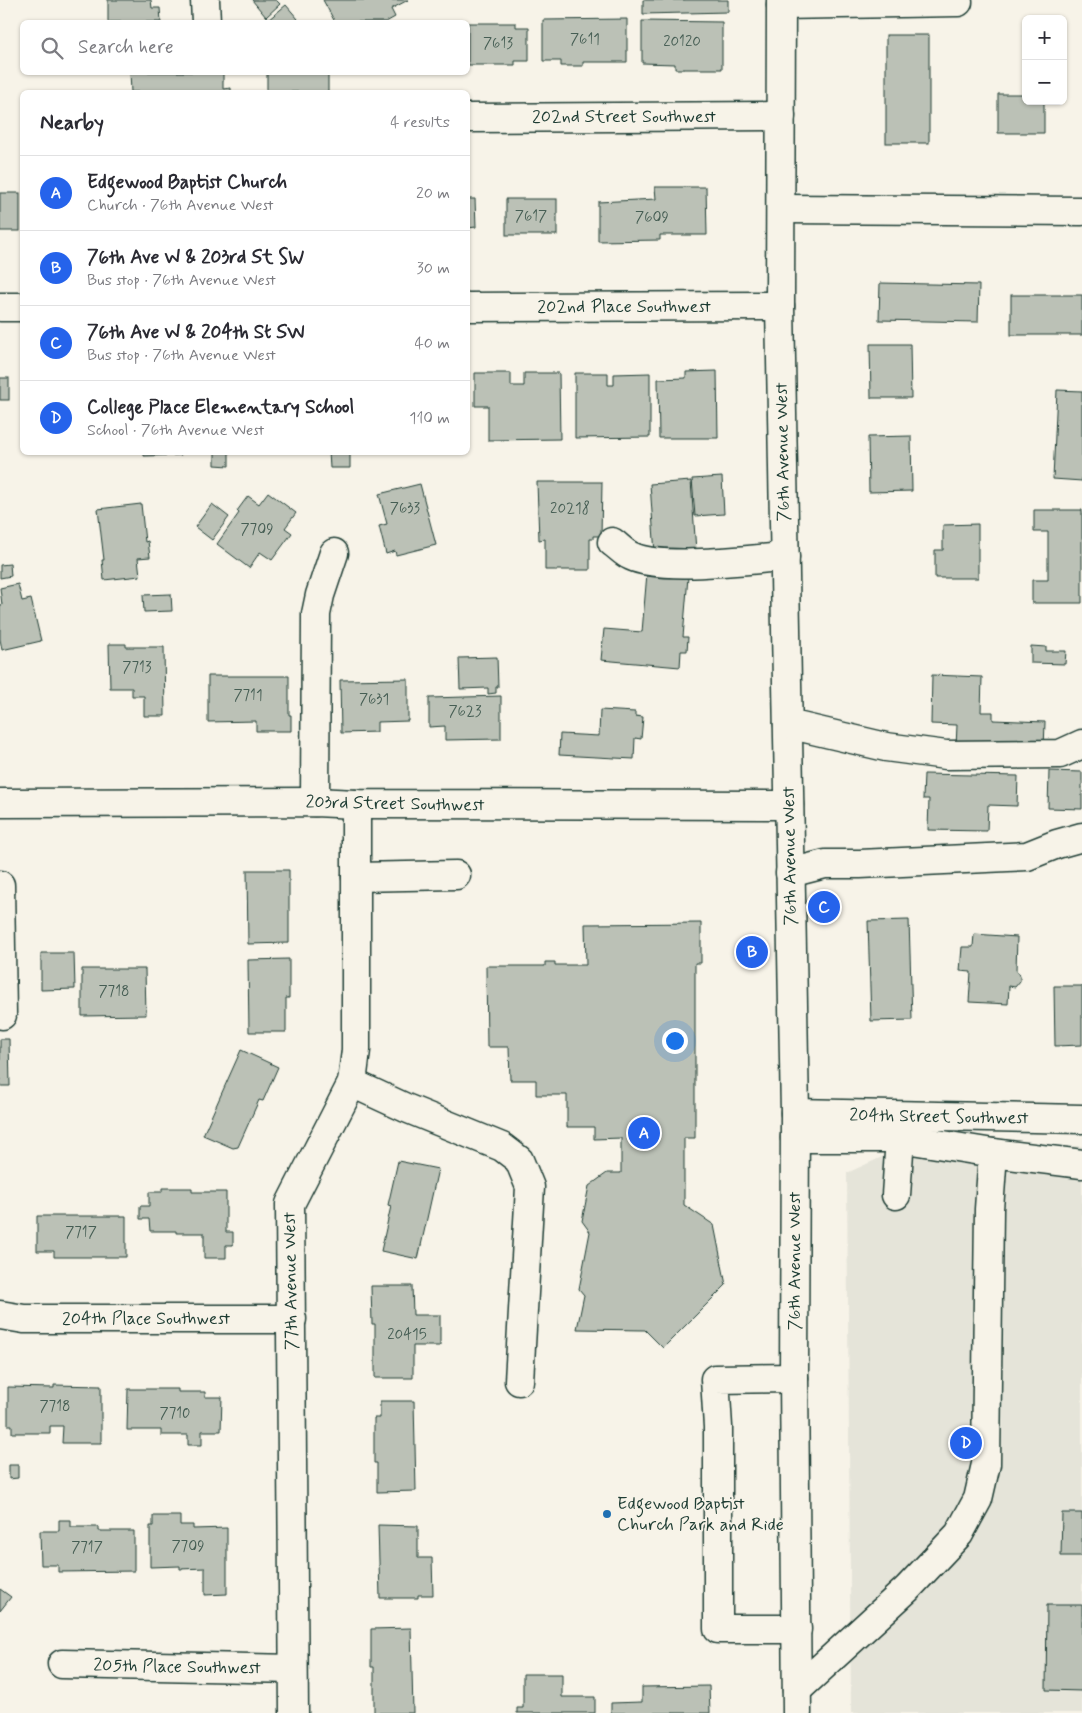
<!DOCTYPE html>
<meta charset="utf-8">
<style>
:root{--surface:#fff;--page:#f7f7f7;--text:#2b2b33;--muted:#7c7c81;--line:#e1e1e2;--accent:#2563eb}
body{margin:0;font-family:Mynerve,sans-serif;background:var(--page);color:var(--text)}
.controls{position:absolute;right:15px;top:15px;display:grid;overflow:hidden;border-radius:8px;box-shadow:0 1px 4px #0004}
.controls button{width:45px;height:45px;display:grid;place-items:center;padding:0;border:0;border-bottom:1px solid var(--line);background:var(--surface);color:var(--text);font:25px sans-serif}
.you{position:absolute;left:674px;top:1040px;width:18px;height:18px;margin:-12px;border:4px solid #fff;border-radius:50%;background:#1a73e8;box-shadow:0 0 0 8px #1a73e833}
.badge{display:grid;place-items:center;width:32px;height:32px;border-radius:50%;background:var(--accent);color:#fff;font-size:16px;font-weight:700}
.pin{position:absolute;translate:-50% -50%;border:2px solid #fff;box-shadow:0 1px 5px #0006}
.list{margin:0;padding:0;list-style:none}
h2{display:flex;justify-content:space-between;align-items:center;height:65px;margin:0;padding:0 20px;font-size:21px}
h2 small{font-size:16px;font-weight:400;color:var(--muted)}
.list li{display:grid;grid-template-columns:32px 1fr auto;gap:15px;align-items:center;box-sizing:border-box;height:75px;padding:0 20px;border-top:1px solid var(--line)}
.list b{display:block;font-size:19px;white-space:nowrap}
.list p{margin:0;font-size:16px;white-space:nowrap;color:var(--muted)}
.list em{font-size:16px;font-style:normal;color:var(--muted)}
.icon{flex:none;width:28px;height:28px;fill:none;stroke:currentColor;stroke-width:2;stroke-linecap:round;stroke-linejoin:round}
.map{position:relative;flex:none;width:1082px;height:1713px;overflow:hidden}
.search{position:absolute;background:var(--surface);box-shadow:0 1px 4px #0004;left:20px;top:20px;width:450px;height:55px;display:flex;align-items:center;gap:12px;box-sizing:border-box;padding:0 18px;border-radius:8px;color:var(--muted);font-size:19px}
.panel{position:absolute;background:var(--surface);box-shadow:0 1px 4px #0004;left:20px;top:90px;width:450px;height:365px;border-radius:8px}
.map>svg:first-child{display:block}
</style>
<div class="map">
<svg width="1082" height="1713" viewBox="0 0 1082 1713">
<rect width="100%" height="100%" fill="#f7f3e8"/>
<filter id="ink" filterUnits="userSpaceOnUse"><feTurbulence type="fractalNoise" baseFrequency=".02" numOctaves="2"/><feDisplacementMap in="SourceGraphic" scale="10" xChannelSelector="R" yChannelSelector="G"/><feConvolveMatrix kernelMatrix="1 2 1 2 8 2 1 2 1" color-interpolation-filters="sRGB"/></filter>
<g filter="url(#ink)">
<!-- built -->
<polygon fill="#e5e4d9" points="906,1146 1082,1146 1082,1713 851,1713 847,1173"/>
<!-- building -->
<g fill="#bbc1b6" stroke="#1f3d34">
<polygon points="108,0 151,0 152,8 160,8 161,22 108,22"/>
<polygon points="252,0 276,0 280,4 266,17"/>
<polygon points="323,0 408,0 391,9 395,17 386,22 335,22"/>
<polygon points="643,0 728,0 728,12 643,14"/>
<polygon points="286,5 298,19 294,22 270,22 268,20"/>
<polygon points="627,19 627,62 583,62 583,66 561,66 561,61 543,61 543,20"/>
<polygon points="642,21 722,22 722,69 675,69 675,64 642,63"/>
<polygon points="468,23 516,23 516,27 529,27 529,61 515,61 515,65 468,65"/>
<rect x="886" y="35" width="43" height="108"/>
<polygon points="130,72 223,72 223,89 231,88 231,92 131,92"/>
<rect x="267" y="72" width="61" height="20"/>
<polygon points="998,94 1026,94 1026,101 1044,101 1044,133 998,133"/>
<polygon points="655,187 706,187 707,235 660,235 660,240 598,241 598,202 656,199"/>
<rect x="0" y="193" width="20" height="38"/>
<polygon points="468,199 475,199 476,227 468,228"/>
<rect x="506" y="199" width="51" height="36"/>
<polygon points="880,283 979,285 978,322 879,320"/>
<rect x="1011" y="295" width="71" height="40"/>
<polygon points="870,344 910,344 911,398 871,398"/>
<polygon points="717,371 718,438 659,438 658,379 686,378 686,372"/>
<polygon points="475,373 511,373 511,386 524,386 524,373 559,373 560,439 488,440 488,406 475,406"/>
<polygon points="575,373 608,373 608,385 614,385 614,374 650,373 650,437 575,438"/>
<rect x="0" y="378" width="9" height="22"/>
<polygon points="1057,390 1082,391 1082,481 1053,479"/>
<polygon points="911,436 912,491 869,492 868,437"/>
<polygon points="144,452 181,452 181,455 144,456"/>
<polygon points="215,452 229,452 229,466 215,465"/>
<polygon points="329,452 350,452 350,468 330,468"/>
<polygon points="722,477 724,514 695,516 692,479"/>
<polygon points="691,481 696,551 655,554 650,484"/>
<polygon points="537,482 602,482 601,536 593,536 593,539 590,539 590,570 545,570 545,539 539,540"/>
<polygon points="420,484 436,545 396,555 395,551 386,554 379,526 387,524 379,494"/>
<polygon points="268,492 296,513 285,528 292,533 272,560 260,552 249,568 217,544 239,513 237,511 248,496 259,504"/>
<polygon points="141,504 145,542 148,541 150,557 138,558 140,576 104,580 102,560 104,560 98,509"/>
<polygon points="212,504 229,517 212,540 195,527"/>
<polygon points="1034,510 1082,510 1082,603 1032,603 1032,580 1048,580 1048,532 1034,532"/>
<polygon points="978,524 978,578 935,578 935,550 943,550 943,525"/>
<polygon points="10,564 11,576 0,578 0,565"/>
<polygon points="647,573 688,577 683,637 688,637 687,651 681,651 680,667 601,660 604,629 642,632"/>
<polygon points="18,584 22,601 31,599 41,641 2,650 0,639 0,605 2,605 0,588"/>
<polygon points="171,594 172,611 144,612 143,595"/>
<polygon points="109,644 126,644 126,647 164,647 165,716 144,716 144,696 132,696 132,688 110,688"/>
<polygon points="1031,646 1046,647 1046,651 1066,651 1065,664 1031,663"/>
<polygon points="497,657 498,687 496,687 496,693 488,694 488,688 460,689 459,658"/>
<polygon points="932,675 982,677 981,712 993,712 993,720 1045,722 1044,749 956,747 957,725 931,724"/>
<polygon points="208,676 289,676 289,715 291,715 291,731 256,731 256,721 208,722"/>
<polygon points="408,679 408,721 377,722 377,732 341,733 340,680"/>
<polygon points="501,696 501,739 445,740 445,726 429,727 429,698"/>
<polygon points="600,710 635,712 635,716 643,717 641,739 635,738 634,759 559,755 560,734 599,736"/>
<polygon points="1049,771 1082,772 1082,809 1048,808"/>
<polygon points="924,774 1018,776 1017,806 988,805 987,831 928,830 929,799 923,799"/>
<polygon points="247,870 289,870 289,943 248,944"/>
<polygon points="909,920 912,1020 871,1021 868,921"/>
<polygon points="701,923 701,963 695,963 695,1138 684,1138 684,1205 714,1225 726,1285 663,1348 645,1330 577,1329 584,1295 579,1289 590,1232 582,1221 589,1186 607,1173 621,1173 621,1138 594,1139 594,1127 567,1127 567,1095 536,1095 536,1080 510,1080 509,1047 487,1047 486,966 545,966 545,962 555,962 555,965 586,965 585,924"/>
<polygon points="974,934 1017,937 1016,970 1020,975 1020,981 1015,987 1009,986 1008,1004 969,1002 971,972 960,971 962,947 973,947"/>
<polygon points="41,953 74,953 75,989 41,990"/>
<polygon points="289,959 289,998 286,998 286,1032 249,1032 248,960"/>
<polygon points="82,969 145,969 146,1015 82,1016"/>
<polygon points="1054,986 1082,986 1082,1045 1055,1046"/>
<polygon points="0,1039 9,1039 10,1086 0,1086"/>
<polygon points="241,1050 278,1067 263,1101 259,1100 238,1147 233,1148 203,1135"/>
<polygon points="398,1161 438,1169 418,1259 381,1251 391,1206 388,1205"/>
<polygon points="162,1188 192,1188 192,1192 226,1192 226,1232 233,1232 233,1245 226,1245 226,1258 204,1258 204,1233 176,1233 176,1231 150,1231 149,1219 140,1219 140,1206 149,1206 149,1192 162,1192"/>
<polygon points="37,1216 126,1216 126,1257 54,1257 54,1251 37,1251"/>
<polygon points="371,1286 412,1286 413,1315 440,1315 440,1346 413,1346 413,1378 375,1378 375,1324 372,1324"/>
<polygon points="54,1385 101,1386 101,1443 62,1443 63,1426 50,1426 50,1433 12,1433 12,1425 8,1425 8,1387 54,1388"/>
<polygon points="128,1389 178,1389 178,1392 205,1392 205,1397 222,1397 221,1431 202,1431 202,1445 188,1445 188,1435 161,1435 161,1430 127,1430"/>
<polygon points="380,1401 414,1401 416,1491 377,1492 377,1463 374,1463 374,1418 380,1418"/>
<polygon points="9,1465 18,1465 18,1478 9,1479"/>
<polygon points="1062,1513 1082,1513 1082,1556 1061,1556"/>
<polygon points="153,1516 180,1516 180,1525 193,1525 193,1529 227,1528 227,1594 205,1595 205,1568 180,1569 180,1566 150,1567 150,1526 153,1526"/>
<polygon points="59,1520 71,1520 71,1527 99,1527 99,1531 134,1531 134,1571 58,1572 58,1565 41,1565 40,1531 59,1531"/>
<polygon points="378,1525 418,1526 418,1558 432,1558 433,1595 418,1595 418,1598 380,1598"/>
<polygon points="0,1589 11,1597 0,1611"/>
<polygon points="1047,1605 1082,1605 1082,1691 1046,1690"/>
<polygon points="411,1628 413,1713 374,1713 374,1667 371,1667 371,1629"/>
<polygon points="523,1674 562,1674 562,1697 595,1697 595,1713 517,1713 517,1708 523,1708"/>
<polygon points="709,1686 710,1713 611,1713 611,1703 642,1702 642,1687"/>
</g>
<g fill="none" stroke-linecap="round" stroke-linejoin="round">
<defs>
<g id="minor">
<polyline points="205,0 206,22"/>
<polyline points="781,0 780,306 795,1113 794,1378 797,1713"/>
<polyline points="781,5 958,2"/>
<polyline points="468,118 781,116"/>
<polyline points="781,209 1082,211"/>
<polyline points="0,307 22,307"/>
<polyline points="468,307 780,306"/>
<path d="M612,542C618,546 624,553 631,556C662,571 748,559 785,557"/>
<polyline points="788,724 886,747 946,755 1060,754 1082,744"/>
<polyline points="315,802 316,614 320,595 334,553"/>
<polyline points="0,803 315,802 356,804 789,805"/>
<polyline points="790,873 825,864 860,864 1027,856 1057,844 1082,837"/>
<polyline points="356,877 456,875"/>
<polyline points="0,885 2,1015"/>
<polyline points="352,1083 406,1108 502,1147 519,1160 530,1187 519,1381"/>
<polyline points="795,1113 1082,1119"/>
<polyline points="795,1138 900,1138 993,1153 1082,1164"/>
<polyline points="896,1195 900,1138"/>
<polyline points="0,1315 24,1319 292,1319"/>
<polyline points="794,1378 715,1379 718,1427 718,1629 797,1629"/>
<polyline points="62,1664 293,1669"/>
<polyline points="797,1690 907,1589 959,1534 978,1499 986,1464 989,1209 993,1153"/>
<polyline points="294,1713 290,1204 352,1083 356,1050 356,804"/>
</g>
</defs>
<!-- minor casing -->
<use href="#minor" stroke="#1f3d34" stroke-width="31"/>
<!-- minor -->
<use href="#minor" stroke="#f7f3e8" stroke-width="28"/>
</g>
</g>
<!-- markers -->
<circle fill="#1f6fb2" stroke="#f7f3e8" stroke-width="2" cx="607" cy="1514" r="5"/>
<g text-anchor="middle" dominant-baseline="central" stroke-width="4" stroke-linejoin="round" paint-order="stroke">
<!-- number labels -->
<g font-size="15" fill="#465e54">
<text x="585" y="40">7611</text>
<text x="682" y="42">20120</text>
<text x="498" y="44">7613</text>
<text x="531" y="217">7617</text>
<text x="652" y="218">7609</text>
<text x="405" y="509">7633</text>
<text x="570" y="509">20218</text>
<text x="257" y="530">7709</text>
<text x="137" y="668">7713</text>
<text x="248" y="696">7711</text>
<text x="374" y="700">7631</text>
<text x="465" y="712">7623</text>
<text x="114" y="992">7718</text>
<text x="81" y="1233">7717</text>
<text x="407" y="1335">20415</text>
<text x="55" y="1407">7718</text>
<text x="175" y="1414">7710</text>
<text x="188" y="1547">7709</text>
<text x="87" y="1548">7717</text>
</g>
<!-- street labels -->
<g font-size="18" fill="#1f3d34" stroke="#f7f3e8">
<text x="624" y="117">202nd Street Southwest</text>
<text x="624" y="307">202nd Place Southwest</text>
<text transform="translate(783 452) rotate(-91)">76th Avenue West</text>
<text transform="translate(395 804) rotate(1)">203rd Street Southwest</text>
<text transform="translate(790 856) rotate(-91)">76th Avenue West</text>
<text transform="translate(939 1117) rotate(1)">204th Street Southwest</text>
<text transform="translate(795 1261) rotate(-90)">76th Avenue West</text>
<text transform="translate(291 1281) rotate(-91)">77th Avenue West</text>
<text x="146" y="1319">204th Place Southwest</text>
<text transform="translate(177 1667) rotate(1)">205th Place Southwest</text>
</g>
<!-- poi labels -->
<g font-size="18" fill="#1f3d34" stroke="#f7f3e8" text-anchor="start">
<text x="617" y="1504">Edgewood Baptist<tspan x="617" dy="21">Church Park and Ride</tspan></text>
</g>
</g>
</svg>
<div class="controls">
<button>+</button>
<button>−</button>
</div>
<div class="you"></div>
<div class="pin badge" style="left:644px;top:1133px">A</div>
<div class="pin badge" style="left:752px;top:952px">B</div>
<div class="pin badge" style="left:824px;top:907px">C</div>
<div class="pin badge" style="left:966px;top:1443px">D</div>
<div class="search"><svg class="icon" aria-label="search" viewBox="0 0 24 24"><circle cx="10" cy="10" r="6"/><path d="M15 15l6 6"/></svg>Search here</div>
<section class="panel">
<h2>Nearby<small>4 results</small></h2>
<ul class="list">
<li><span class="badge">A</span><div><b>Edgewood Baptist Church</b><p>Church · 76th Avenue West</p></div><em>20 m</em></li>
<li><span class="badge">B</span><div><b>76th Ave W &amp; 203rd St SW</b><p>Bus stop · 76th Avenue West</p></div><em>30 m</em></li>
<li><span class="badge">C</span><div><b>76th Ave W &amp; 204th St SW</b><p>Bus stop · 76th Avenue West</p></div><em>40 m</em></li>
<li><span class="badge">D</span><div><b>College Place Elementary School</b><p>School · 76th Avenue West</p></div><em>110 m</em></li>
</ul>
</section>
</div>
